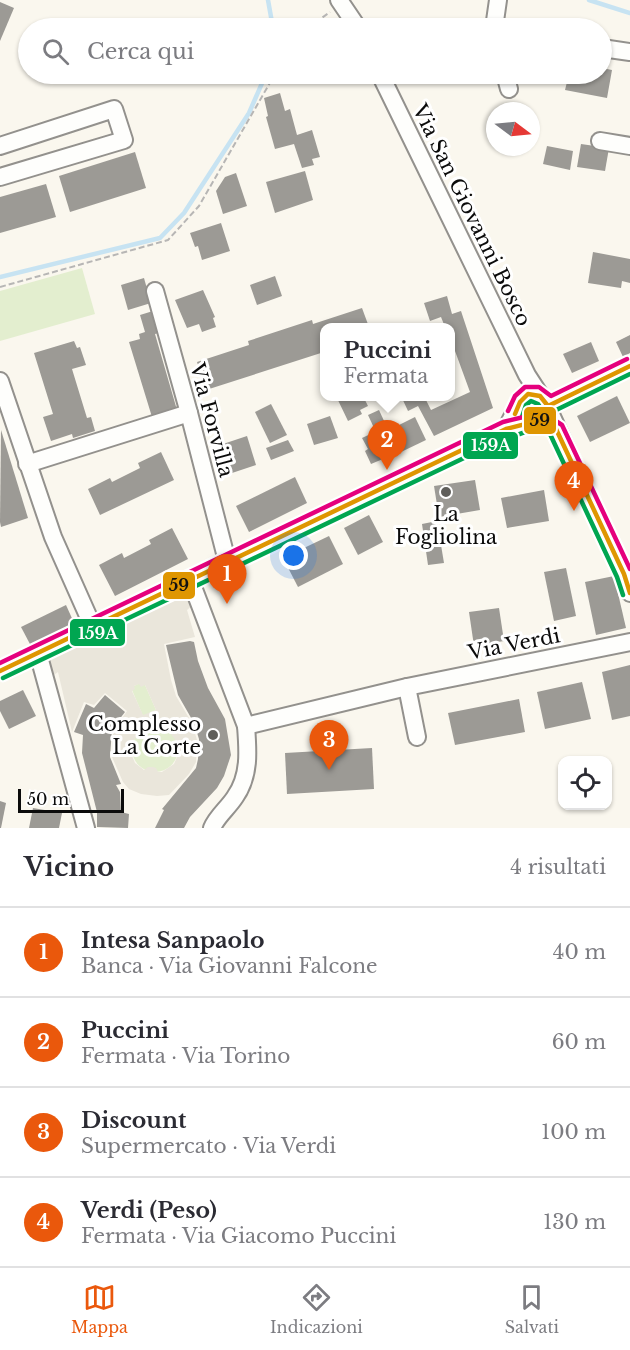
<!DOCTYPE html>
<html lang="it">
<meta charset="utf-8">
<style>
:root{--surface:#fff;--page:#f7f7f7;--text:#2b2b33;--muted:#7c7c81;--line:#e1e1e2;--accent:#ea580c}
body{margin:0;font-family:"Libre Baskerville",serif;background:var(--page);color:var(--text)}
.controls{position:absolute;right:18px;bottom:18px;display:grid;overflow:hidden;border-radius:12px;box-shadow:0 2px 4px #0004}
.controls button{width:54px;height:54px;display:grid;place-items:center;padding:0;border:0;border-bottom:2px solid var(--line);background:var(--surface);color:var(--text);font:30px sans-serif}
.compass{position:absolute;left:486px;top:102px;width:54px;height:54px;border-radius:50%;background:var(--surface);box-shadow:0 2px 4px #0004;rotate:106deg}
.scale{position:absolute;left:18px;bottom:15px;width:106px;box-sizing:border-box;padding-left:6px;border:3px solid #0b0b0b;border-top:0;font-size:16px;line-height:21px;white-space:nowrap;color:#0b0b0b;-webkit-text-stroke:4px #fff;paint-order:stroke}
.you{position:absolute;left:294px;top:556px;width:21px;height:21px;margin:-15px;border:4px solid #fff;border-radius:50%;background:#1a73e8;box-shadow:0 0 0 9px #1a73e833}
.badge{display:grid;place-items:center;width:39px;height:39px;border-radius:50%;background:var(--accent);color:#fff;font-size:20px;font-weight:700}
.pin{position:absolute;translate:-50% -50px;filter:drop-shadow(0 2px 3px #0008)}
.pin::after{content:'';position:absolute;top:32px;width:21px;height:18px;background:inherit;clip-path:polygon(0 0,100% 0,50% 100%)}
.popup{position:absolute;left:320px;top:323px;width:135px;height:78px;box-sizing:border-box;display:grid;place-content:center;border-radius:12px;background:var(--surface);filter:drop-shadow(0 2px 4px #0005);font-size:20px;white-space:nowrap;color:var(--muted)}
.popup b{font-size:22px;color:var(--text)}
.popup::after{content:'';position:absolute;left:50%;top:100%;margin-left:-12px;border:12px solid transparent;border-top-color:var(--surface)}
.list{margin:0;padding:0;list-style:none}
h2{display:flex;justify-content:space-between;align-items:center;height:78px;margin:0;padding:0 24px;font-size:26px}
h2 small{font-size:20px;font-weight:400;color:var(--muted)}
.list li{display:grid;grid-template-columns:39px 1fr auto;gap:18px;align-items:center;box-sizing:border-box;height:90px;padding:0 24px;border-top:2px solid var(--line)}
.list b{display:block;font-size:22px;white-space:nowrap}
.list p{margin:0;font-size:20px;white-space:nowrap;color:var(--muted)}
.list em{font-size:20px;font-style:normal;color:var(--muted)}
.icon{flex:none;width:33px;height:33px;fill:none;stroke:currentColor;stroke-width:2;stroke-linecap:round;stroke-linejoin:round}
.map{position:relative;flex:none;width:630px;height:828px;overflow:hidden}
.search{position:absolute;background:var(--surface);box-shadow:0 2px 4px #0004;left:18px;right:18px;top:18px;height:66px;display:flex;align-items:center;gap:15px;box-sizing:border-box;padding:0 21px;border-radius:33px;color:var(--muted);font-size:22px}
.sheet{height:438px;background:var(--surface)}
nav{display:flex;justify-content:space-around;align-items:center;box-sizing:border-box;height:84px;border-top:2px solid var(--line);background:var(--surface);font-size:16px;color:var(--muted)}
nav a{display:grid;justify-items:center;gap:3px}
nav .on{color:var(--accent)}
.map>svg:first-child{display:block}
</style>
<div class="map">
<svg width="630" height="828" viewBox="0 0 630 828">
<rect width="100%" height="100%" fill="#faf7ee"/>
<!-- green -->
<g fill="#e3eecf">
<polygon points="82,268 95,314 0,341 0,291"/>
<polygon points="140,683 145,685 156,710 143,716 132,690 134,686"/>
<circle cx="155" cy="749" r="23"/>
</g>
<!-- plaza -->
<path fill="#eae6db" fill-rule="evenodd" d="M184,592L194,599L195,603L187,610L195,637L164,644L171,680L176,696L192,723L197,740L196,762L189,774L169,795L157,796L141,794L129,789L123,782L112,757V739L114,730L127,711L105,693L94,705L84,702L72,732L58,672L48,679L44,669L48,657ZM139,684L141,687L145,685L156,710L143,715L132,691L135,689L134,686ZM152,726L168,730L177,742V757L174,764L162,772H158L156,768L153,767H148L144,770L135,763L132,756L131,748L134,740L145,728Z"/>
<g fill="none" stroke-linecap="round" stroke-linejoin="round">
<!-- stream -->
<g stroke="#c7e3f2" stroke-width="4.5">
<polyline points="268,0 273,28"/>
<polyline points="589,0 630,13"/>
<polyline points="0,277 160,238 184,213 249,113 266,74"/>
</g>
</g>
<!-- building -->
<g fill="#9c9a95">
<polygon points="0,2 14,8 0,41"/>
<polygon points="602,68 612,70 607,98 565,90 569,74 602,74"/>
<polygon points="280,93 285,111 290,109 297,135 312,130 320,157 312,159 314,165 302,168 294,144 275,149 266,117 268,116 264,98"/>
<polygon points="581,144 609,148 605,171 577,167"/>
<polygon points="547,146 573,151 570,170 543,164"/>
<polygon points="135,152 146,188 70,212 59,176"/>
<polygon points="305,171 313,200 275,213 266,182"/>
<polygon points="236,173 247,206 223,214 216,191 225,177"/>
<polygon points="46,184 56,217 0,233 0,197"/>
<polygon points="221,223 230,251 202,260 198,246 195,247 190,233"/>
<polygon points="593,252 630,259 630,283 622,281 621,288 588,283"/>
<polygon points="275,276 282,296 257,305 250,285"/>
<polygon points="144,278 151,303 128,310 121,285"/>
<polygon points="203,290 215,317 213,318 216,327 202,332 199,324 187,328 175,300"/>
<polygon points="447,296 452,314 461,311 493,408 434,436 418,406 408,411 401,396 427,396 428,399 426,400 431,410 470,392 455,351 453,352 450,344 450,327 445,327 441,317 430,321 424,303"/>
<polygon points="362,308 369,327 324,327 324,352 206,390 197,362 249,345 248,341 312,320 313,324"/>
<polygon points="153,311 159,333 155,334 177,410 152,417 129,342 140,339 139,334 145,332 140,315"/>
<polygon points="630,335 630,353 623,357 616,342"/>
<polygon points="74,341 77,348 80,347 86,365 72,369 87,418 91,417 95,431 73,438 72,434 51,441 43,417 53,414 34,353"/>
<polygon points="591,342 599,361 572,373 563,354"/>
<polygon points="336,396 363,396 368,406 360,410 362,414 348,421"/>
<polygon points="617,396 630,423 590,442 577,416"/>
<polygon points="271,404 287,435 270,443 255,412"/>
<polygon points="379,410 385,423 374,428 368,415"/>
<polygon points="330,416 338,438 314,445 307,424"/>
<polygon points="415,417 426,440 401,452 391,429"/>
<polygon points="1,430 28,518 1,527 0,522"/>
<polygon points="379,430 381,434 387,431 397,453 371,464 365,451 368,449 362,438"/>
<polygon points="247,436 256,465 232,473 223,444"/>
<polygon points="288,440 294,451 271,460 266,448"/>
<polygon points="161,452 174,480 100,515 88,489 110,478 112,482 140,468 138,463"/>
<polygon points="295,477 307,503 249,532 236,506"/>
<polygon points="475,480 480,510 439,517 434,486"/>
<polygon points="544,490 549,521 507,528 501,498"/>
<polygon points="369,515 383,542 358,555 344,528"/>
<polygon points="437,521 444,563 428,565 422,524"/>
<polygon points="172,528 188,559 115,596 99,565 122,553 124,558 151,544 149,540"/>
<polygon points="329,536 343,564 298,587 283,558"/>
<polygon points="566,568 576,616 554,621 544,572"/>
<polygon points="614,576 626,628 596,635 585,582"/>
<polygon points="66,605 75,625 31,646 21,627"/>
<polygon points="499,608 504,641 474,646 469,612"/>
<polygon points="190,641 194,642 198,661 208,688 225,719 231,755 224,776 217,788 190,817 184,828 155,828 164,810 162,809 196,768 198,759 199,739 194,723 178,695 166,645"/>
<polygon points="630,665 630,716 612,720 602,672"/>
<polygon points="582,682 591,719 545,729 537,692"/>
<polygon points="23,690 36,716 9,729 0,711 0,701"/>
<polygon points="105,695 125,712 112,729 110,757 121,784 116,785 120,792 121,812 129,814 128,828 97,827 97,812 82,753 83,735 74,732 86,704 94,708"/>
<polygon points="519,699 525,732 455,745 448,713"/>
<polygon points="372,748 374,789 287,794 285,753"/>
<polygon points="0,801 6,803 1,828 0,828"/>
<polygon points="33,808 62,813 59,828 29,828"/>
</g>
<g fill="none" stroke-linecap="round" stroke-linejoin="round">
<defs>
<g id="minor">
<polyline points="339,0 358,28"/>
<polyline points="494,28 498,0"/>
<polyline points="602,48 630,52"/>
<polyline points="380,74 527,375 540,395"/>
<polyline points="505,74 509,89"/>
<polyline points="600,141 630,146"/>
<polyline points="0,146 114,109 124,140 0,177"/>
<polyline points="155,291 189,413 227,561"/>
<polyline points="0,381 53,537 93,627"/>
<polyline points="548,406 630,366"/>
<polyline points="548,408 624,574 630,593"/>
<path d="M506,429L522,398C537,387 553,400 545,417L533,423L524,420L518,407"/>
<polyline points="27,464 189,413"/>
<path d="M190,579L246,726C248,751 250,776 235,797C228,808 217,816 212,828"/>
<polyline points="38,653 86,828"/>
<polyline points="0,671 227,561 506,429 511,430 528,422"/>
<polyline points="246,726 407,687"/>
<polyline points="417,737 407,687 630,642"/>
</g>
</defs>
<!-- minor casing -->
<use href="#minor" stroke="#93918d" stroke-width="20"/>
<!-- path -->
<g stroke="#b7b6b5" stroke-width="2" stroke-dasharray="6 3" stroke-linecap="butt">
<polyline points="308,28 330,12"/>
<polyline points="0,287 168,240 199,206 275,74"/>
</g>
<!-- minor -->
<use href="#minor" stroke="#fefefc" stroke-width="16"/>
<defs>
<g id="bus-1">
<polyline points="515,414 520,402 528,394 540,396 548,406 630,366"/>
<polyline points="0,671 506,429 541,420 556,429 624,574 630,593"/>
</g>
<g id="bus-2">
<polyline points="522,417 526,405 531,401 538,404 544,413 550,413 630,374"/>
<path d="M3,678L508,437C526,435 532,423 550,434L617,577L623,595"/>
</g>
<g id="bus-3">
<polyline points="508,411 515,396 525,387 539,387 551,396 627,359"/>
<polyline points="0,663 503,422 540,413 545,414 562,425 630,569"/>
</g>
</defs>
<!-- bus-1 casing -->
<use href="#bus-1" stroke="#fff" stroke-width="9"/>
<!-- bus-2 casing -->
<use href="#bus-2" stroke="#fff" stroke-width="9"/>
<!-- bus-3 casing -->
<use href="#bus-3" stroke="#fff" stroke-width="9"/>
<!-- bus-1 -->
<use href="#bus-1" stroke="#df9601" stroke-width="4.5"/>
<!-- bus-2 -->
<use href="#bus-2" stroke="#00a651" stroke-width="4.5"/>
<!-- bus-3 -->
<use href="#bus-3" stroke="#e5007d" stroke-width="4.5"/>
</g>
<!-- markers -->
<g fill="#5f5e5a" stroke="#fff" stroke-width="2">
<circle cx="446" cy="492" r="6"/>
<circle cx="213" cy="735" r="6"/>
</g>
<g text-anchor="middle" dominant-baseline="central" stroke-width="6" stroke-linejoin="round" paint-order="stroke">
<!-- street labels -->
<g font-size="20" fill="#0b0b0b" stroke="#fff">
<text transform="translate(472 215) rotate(64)">Via San Giovanni Bosco</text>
<text transform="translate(212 420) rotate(75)">Via Forvilla</text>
<text transform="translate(514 644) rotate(-11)">Via Verdi</text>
</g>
<!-- poi labels -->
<g font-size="20" fill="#0b0b0b" stroke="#fff">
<text x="446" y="514">La<tspan x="446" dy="23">Fogliolina</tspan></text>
<text x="201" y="724" text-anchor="end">Complesso<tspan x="201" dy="23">La Corte</tspan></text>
</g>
</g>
<g stroke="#fff" stroke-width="2">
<rect x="523" y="406" width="34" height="29" rx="6" fill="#df9601"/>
<rect x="462" y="431" width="57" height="29" rx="6" fill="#00a651"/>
<rect x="162" y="571" width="34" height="29" rx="6" fill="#df9601"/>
<rect x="69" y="618" width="57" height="29" rx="6" fill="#00a651"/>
</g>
<g font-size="16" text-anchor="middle" font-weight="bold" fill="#fff">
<text x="491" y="451">159A</text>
<text x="98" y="639">159A</text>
</g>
<g font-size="16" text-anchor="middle" font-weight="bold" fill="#111">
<text x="540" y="426">59</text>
<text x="179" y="591">59</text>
</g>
</svg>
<div class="controls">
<button><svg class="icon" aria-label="locate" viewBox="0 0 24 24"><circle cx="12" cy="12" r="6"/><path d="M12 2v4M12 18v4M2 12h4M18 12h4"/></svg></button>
</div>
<svg class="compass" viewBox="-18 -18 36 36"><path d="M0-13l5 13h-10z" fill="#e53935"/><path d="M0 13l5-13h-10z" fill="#7c7c81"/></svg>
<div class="scale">50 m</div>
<div class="you"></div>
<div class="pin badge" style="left:227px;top:604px">1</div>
<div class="pin badge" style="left:387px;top:470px">2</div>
<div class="popup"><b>Puccini</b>Fermata</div>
<div class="pin badge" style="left:329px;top:770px">3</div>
<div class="pin badge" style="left:574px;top:511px">4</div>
<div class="search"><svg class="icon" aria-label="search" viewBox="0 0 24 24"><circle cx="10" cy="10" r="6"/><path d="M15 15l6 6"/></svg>Cerca qui</div>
</div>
<section class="sheet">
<h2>Vicino<small>4 risultati</small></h2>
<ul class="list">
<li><span class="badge">1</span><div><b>Intesa Sanpaolo</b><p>Banca · Via Giovanni Falcone</p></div><em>40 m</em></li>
<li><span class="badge">2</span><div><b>Puccini</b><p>Fermata · Via Torino</p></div><em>60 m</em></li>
<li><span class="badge">3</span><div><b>Discount</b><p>Supermercato · Via Verdi</p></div><em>100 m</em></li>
<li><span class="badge">4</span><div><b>Verdi (Peso)</b><p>Fermata · Via Giacomo Puccini</p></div><em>130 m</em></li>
</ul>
</section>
<nav>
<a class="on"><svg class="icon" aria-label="map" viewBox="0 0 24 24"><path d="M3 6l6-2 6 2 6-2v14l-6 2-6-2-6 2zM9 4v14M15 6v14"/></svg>Mappa</a>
<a><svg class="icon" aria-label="directions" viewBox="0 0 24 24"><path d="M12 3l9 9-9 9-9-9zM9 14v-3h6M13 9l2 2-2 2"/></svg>Indicazioni</a>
<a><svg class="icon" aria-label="saved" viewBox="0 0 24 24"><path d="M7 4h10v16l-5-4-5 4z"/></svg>Salvati</a>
</nav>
